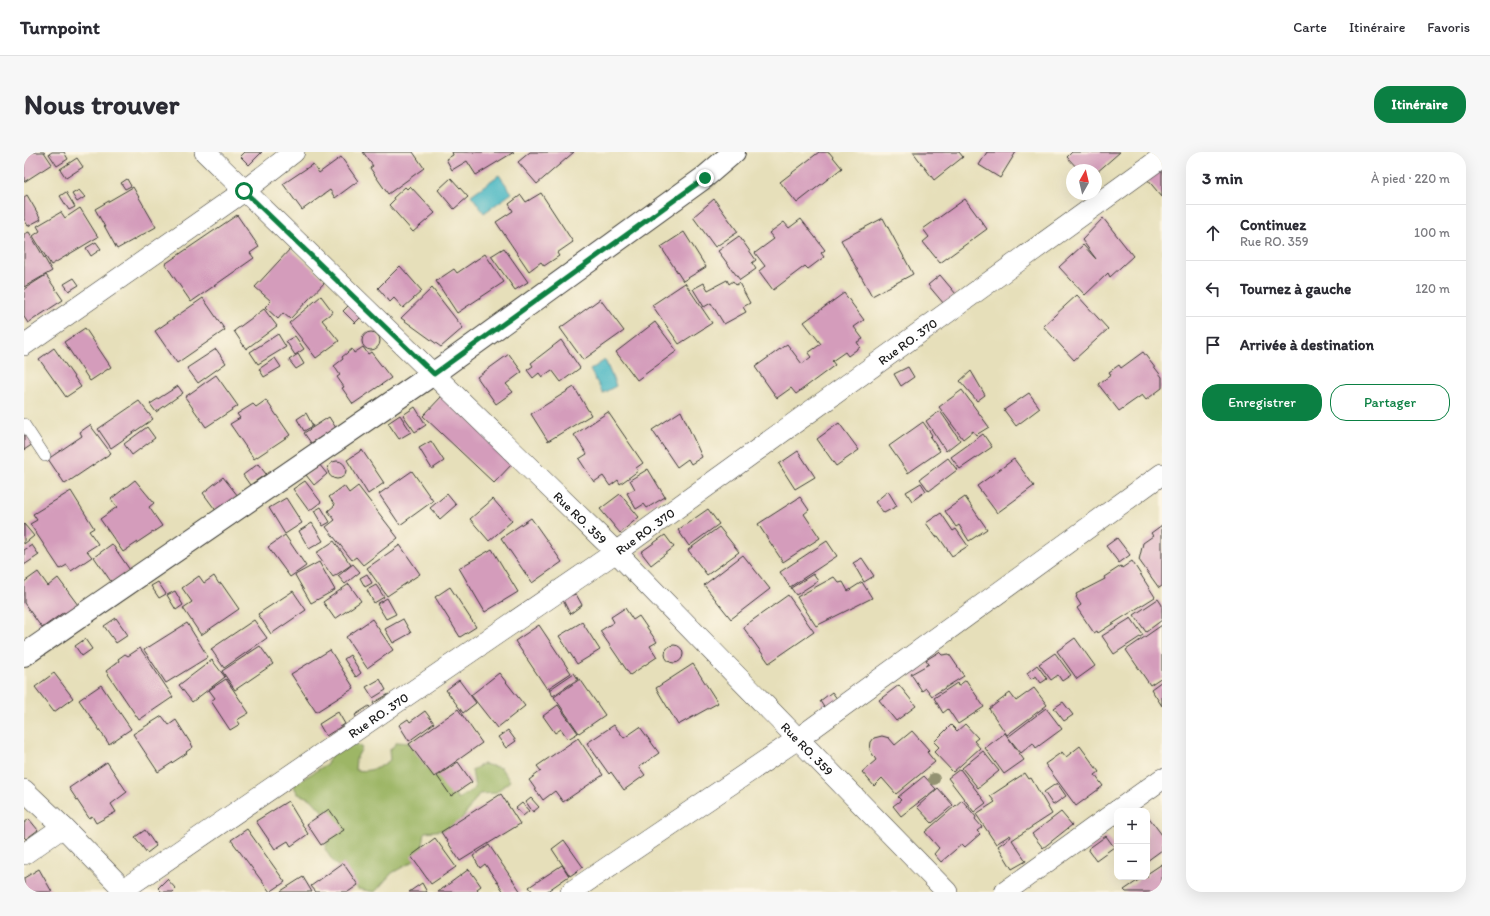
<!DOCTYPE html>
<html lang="fr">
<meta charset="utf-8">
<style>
:root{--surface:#fff;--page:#f7f7f7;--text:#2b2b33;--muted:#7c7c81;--line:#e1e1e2;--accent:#0b8043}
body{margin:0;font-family:Itim,sans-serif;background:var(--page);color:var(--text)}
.controls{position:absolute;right:12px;bottom:12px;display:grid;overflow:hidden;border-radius:8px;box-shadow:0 4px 16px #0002}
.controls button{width:36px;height:36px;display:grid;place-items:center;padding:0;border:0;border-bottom:1px solid var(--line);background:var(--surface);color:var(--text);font:20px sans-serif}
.compass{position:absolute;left:1042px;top:12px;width:36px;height:36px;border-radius:50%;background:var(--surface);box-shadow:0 4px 16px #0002;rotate:8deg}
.stop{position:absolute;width:12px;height:12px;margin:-9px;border:3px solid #0b8043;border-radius:50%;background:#fff}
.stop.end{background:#0b8043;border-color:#fff;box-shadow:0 1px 4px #0008}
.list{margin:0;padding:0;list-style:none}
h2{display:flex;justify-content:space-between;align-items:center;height:52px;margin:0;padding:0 16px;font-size:17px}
h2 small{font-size:13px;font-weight:400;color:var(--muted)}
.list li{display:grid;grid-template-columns:26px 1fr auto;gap:12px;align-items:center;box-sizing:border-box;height:56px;padding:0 16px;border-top:1px solid var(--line)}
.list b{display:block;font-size:15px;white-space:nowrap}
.list p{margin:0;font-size:13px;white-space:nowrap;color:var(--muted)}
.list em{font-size:13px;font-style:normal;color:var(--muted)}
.actions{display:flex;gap:8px;padding:12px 16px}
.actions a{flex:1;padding:9px 0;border:1px solid var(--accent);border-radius:16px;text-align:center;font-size:14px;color:var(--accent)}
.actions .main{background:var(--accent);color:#fff}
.icon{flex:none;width:22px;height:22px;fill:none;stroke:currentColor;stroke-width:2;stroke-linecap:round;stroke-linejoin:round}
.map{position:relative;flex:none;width:1138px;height:740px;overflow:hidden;border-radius:16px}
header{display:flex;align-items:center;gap:24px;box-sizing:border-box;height:56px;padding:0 20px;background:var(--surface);border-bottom:1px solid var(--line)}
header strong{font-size:19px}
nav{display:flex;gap:22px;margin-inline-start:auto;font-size:14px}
.intro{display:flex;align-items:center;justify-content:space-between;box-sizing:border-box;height:96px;padding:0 24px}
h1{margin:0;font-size:28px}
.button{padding:10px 18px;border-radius:16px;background:var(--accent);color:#fff;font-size:14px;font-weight:700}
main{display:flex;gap:24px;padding:0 24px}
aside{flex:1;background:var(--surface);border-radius:16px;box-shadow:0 4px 16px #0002}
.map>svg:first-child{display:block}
</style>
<header>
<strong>Turnpoint</strong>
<nav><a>Carte</a><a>Itinéraire</a><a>Favoris</a></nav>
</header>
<div class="intro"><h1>Nous trouver</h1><a class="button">Itinéraire</a></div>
<main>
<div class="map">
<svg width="1138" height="740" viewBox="0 0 1138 740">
<rect width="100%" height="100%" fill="#fcf5e5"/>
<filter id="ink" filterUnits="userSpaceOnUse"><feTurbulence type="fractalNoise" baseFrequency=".025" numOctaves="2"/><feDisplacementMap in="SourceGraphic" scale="8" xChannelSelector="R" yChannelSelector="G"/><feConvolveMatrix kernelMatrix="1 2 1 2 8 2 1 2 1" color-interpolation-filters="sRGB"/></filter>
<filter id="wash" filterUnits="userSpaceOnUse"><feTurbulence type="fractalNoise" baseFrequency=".012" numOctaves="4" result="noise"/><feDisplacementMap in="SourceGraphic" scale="16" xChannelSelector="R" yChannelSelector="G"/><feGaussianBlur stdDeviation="0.9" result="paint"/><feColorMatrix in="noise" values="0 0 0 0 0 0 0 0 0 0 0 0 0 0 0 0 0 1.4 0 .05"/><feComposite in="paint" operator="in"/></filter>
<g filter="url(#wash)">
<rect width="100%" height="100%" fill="#e6dfba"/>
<!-- forest -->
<path fill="#9db666" stroke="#5c6941" d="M329,590L338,596L332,607L331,618C344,620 355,617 366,608L365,599L373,590L401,592L434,647L451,636L448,618L459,612L477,616L486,629L471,641L455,642L431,677L401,680L397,705L368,721L351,740L334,737L308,708L301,697L310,672L287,647L274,642L269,633L303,612L307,603Z"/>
<!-- water -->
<g fill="#49b7c3" stroke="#326a70">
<polygon points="475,23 488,41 460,61 447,43"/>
<polygon points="581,208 592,234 579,241 566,218"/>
</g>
<g id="blocks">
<!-- building -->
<g fill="#d49cbb">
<polygon points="0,0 20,0 28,12 0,30"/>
<polygon points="28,0 40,0 44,7 33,14 25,2"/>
<polygon points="220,0 238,0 225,13 216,4"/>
<polygon points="339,0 389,0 400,16 364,42 346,16 349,14"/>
<polygon points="428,0 490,0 452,23 443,9 428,18 422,7 429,3"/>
<polygon points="506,0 550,0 513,32 494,10"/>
<polygon points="795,0 805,0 818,16 773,51 756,30"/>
<polygon points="889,0 935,0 939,5 910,28"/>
<polygon points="963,0 992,0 976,26 955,13"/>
<polygon points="1048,0 1096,0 1072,21 1072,18 1055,18 1043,5"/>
<polygon points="317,5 334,29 311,46 306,38 278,58 259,32 289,12 295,21"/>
<polygon points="53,6 59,15 42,26 36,17"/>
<polygon points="1136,17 1138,19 1138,45 1123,27"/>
<polygon points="427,26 444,45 430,57 414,38"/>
<polygon points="103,27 107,34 101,37 97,31"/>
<polygon points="386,34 411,61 389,80 365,53 370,48 369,46 381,35 383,37"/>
<polygon points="109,35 132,75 93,97 71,57"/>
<polygon points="55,38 61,45 53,50 48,42"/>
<polygon points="42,40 51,55 45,58 36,44"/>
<polygon points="517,41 549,90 533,101 535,104 520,114 517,110 505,119 472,70 489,59 485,52 497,43 502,50"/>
<polygon points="3,43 17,67 4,74 0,67 0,45"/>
<polygon points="690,47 714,80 691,95 669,65"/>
<polygon points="941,47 963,77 916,111 899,90 905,85 899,77"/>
<polygon points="56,56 74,85 27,113 9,84 16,79 13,74 37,60 41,66"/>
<polygon points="213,63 235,95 226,101 230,106 167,150 141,112"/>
<polygon points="859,66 889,122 848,144 817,88"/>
<polygon points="1079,66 1109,104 1086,125 1084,121 1061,143 1035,115 1059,93 1072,107 1058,88"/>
<polygon points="777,67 801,98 797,101 800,105 784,117 781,114 749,138 735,119 741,114 731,101 750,87 745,81 760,70 765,76"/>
<polygon points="5,80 28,119 0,135 0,82"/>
<polygon points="660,80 682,115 659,129 637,95"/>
<polygon points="715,84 732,108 728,111 732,117 716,128 694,99"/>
<polygon points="72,90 77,97 67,104 62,96"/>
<polygon points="480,96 504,130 491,138 467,104"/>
<polygon points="266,97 302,129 266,167 259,161 254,167 241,155 247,149 231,135"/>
<polygon points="461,102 480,130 433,161 412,129 430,117 433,121"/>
<polygon points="376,114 398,139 379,156 370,146 366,150 354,136"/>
<polygon points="22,123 39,148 4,171 0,165 0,137"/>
<polygon points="916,123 932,142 920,152 904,133"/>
<polygon points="50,126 55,133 45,139 40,132"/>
<polygon points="703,128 705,132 709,129 712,133 715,131 726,151 719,155 722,160 700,172 687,151 680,155 669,137 680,131 684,138"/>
<polygon points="661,131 688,171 655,192 628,153"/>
<polygon points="408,136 439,176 417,195 377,166"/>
<polygon points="820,141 840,168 830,175 839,187 833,190 836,195 824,204 821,200 808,209 811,213 772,242 767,236 753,246 731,215 763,192 778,212 787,205 784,201 797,192 780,170"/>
<polygon points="1053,143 1084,177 1050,208 1019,174"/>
<polygon points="297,144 309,160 298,168 315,189 292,206 265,171"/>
<polygon points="179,146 201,178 153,211 131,179"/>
<polygon points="576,147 600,179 559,208 536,176"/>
<polygon points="325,153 337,165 331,171 319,159"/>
<polygon points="240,157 253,174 222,197 210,179"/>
<polygon points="631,170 653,199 613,228 592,200"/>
<polygon points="61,176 87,215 66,229 40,190"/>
<circle cx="347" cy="189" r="9"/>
<polygon points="254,182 262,195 234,212 226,200"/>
<polygon points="271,184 280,197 271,203 262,189"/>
<polygon points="537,188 556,216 537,230 528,218 518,225 515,221 509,226 503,218 509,214 507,211"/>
<polygon points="339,195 344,202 347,200 367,226 329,252 318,236 320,235 313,225 316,223 310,214 319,207 318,205 328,197 330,201"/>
<polygon points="30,196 57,235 42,245 15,207"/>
<polygon points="192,197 202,211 174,231 163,216"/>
<polygon points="1119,200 1138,225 1138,236 1122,248 1118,243 1095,259 1074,232 1087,223 1085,220 1095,213 1097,216"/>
<polygon points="274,202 280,212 272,217 265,208"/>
<polygon points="485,202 498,220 482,232 489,240 472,252 453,225"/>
<polygon points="251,206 257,215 240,225 235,217"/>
<polygon points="884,215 890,225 877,234 870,222"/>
<polygon points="947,219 961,243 953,249 936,229"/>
<polygon points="192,223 214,254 182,275 161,245"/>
<polygon points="154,234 159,241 132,260 126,252"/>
<polygon points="550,235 567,263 524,289 507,262"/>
<polygon points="938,238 965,275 952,283 949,279 939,287 915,255"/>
<polygon points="1005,241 1016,256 992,274 980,258"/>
<polygon points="419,243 490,310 470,331 399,264"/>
<polygon points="242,248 266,283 230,307 206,272 216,266 213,262 229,252 232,255"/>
<polygon points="115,249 129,267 87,296 74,277"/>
<polygon points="391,255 402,273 391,280 379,263"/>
<polygon points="657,259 678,305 667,312 664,307 653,315 628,278"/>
<polygon points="916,259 936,288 922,299 902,269"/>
<polygon points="584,260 619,311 612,316 614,319 596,332 594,328 586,334 579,324 570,330 555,307 563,302 550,283"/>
<polygon points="282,261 289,274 280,279 273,267"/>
<polygon points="376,263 387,280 375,287 364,271"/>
<polygon points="305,265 312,276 287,291 280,281"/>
<polygon points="899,270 908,283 906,285 916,299 884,321 865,294"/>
<polygon points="815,271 835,298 812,314 793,287"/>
<polygon points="66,273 87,301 41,332 24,307 58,284 56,280"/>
<polygon points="123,275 131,286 108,303 100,292"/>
<polygon points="0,279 9,292 0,298"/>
<polygon points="959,282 968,295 936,317 927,305"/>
<polygon points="407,289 420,309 408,317 395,296"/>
<polygon points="338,298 360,331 344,342 323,308"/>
<polygon points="774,299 791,325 771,337 755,312"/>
<polygon points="924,306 933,318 905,339 896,327"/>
<polygon points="990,307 1010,334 973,361 953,334"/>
<circle cx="313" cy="318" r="9"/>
<polygon points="234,312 242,322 226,333 219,323"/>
<polygon points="295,312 303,322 290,333 282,323"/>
<polygon points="624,317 641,345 623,356 620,352 612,357 603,341 611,337 606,328"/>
<polygon points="388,319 409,349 376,373 355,342"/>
<polygon points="199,325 214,344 193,360 179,341"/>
<polygon points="111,328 130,351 125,355 138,374 99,400 76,367 93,355 87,347"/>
<polygon points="281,329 297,350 285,359 269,337"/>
<polygon points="897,331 902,339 888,349 882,340"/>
<polygon points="320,334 325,341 334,334 374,386 339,413 332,405 328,408 302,375 311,368 304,359 311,353 305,345"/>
<polygon points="47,339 70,376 65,379 74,392 63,399 68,405 47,419 43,413 36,417 6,372 13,368 9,362"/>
<polygon points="864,339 873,354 860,361 851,350"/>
<polygon points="423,342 432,353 416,367 406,356"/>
<polygon points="596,342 615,365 596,381 576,357"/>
<polygon points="776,345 785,358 780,362 796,386 759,410 734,372"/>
<polygon points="941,345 963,377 945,389 935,373 932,375 921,359"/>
<polygon points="262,346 278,371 261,382 245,356"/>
<polygon points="469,347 488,369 465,389 446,367"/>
<polygon points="297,355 306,370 299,374 290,359"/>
<polygon points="684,357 695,372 665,394 654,378"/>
<polygon points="917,361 929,379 932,377 944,394 928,404 914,384 912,385 902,371"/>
<polygon points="507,366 538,410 508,431 477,386"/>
<polygon points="288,371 299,389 285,397 275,379"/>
<polygon points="0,372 10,384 0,392"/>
<polygon points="1138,373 1138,434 1135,436 1115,408 1119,391 1129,384 1127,381"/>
<polygon points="695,375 715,400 683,423 664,398"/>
<polygon points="261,383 282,414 266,425 244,395"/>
<polygon points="641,383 650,395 627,413 617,400"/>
<polygon points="1093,386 1106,403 1095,411 1082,394"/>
<polygon points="310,389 327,413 309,425 292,401"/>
<polygon points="803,389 813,404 766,435 756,420"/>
<polygon points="88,392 106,418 88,431 70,405"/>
<polygon points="8,393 15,403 0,413 0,398"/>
<polygon points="376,393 396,422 363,444 343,416"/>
<polygon points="468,397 494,440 461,460 435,416"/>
<polygon points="719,403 746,437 707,467 680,433"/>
<polygon points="838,406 850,424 840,430 829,411"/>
<polygon points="1108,409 1131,445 1074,481 1073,479 1070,481 1053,456 1057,453 1052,445 1053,444 1052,442 1081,427 1080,425 1097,414 1098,416"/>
<polygon points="295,410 311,438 287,451 271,423"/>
<polygon points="329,412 336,420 321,432 314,424"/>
<polygon points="14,420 24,434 34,426 54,453 41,463 40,460 18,476 0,451 0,430"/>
<polygon points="343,422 348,431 341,435 336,426"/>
<polygon points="789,422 794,429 772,443 767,436"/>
<polygon points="175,424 180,431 190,424 195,432 197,431 215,457 177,483 159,456 168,450 158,436"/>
<polygon points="810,425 815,431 819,430 824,439 838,430 848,446 792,474 773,445"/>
<polygon points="134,430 142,442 135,446 127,434"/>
<polygon points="325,432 337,449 311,467 299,450"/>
<polygon points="352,433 360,445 350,451 343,438"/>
<polygon points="426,435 452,475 436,485 411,445"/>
<polygon points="151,439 159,453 152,458 143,443"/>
<polygon points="269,439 282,458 247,482 234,462"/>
<polygon points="552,442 558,453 546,462 538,446"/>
<polygon points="764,443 790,480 745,511 719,475"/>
<polygon points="363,446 372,462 362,467 353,452"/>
<polygon points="1134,447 1138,453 1138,468 1122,480 1110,463"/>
<polygon points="601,456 609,468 615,464 633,490 626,494 633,505 606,523 576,479 590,470 587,465"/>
<polygon points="92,466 104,483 92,491 80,474"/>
<polygon points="1107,466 1119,483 1090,502 1078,484"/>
<polygon points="348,467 369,498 343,516 322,485"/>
<polygon points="379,467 387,481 369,491 361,477"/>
<polygon points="230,468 243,486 200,516 187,497"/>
<polygon points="558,470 576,498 553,512 535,484"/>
<polygon points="163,471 184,505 142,531 120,498"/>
<polygon points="515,473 547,521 523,537 491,489"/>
<polygon points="1138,473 1138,525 1126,533 1102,498"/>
<polygon points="1051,486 1071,514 1053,527 1033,499"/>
<polygon points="61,487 68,497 58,504 51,494"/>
<circle cx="650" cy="502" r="9"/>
<polygon points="236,494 249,512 211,538 198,519"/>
<polygon points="116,496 149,545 115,568 82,519 95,509 94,507 101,502 104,504"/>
<polygon points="306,498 330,536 292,560 267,522"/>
<polygon points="915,500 918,503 925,502 940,524 908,544 902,536 898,539 887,522 905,512 902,508"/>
<polygon points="1031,501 1047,523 1038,529 1034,523 1027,528 1015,512"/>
<polygon points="326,503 337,521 332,525 320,507"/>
<polygon points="188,508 201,525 168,550 155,533"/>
<polygon points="669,512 694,551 654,573 632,536"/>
<polygon points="1013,513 1023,527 1017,531 1012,524 1007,527 1003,521"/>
<polygon points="30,521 49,546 30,560 11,535"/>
<polygon points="475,521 501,554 473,576 447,543"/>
<polygon points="550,521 554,527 529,544 525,538"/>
<polygon points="202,527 225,561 213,568 216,572 206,578 187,549 191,546 185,538"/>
<polygon points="356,527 362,538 349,546 342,535"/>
<polygon points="556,527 581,563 555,581 530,545"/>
<polygon points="435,528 452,551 439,561 422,538"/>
<polygon points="942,528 960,555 934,572 924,557 919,561 910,546 933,531 934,534"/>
<polygon points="1138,529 1138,554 1127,537"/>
<polygon points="77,533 107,577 85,592 55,548"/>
<polygon points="875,533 892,554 872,569 855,548"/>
<polygon points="1010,536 1023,553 983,583 965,557 986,541 992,549"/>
<polygon points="808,540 814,548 801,557 796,549"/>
<polygon points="365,542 369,549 354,559 349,551"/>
<polygon points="1039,550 1049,563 1040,569 1030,556"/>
<polygon points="534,553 554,581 544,587 537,577 531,581 519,564"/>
<polygon points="345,554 350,563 336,571 331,563"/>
<polygon points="1022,556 1038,577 1012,596 1009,591 997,601 984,585"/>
<polygon points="434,557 458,591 410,625 385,592"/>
<polygon points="401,559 410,571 385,589 375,573 384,567 386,570"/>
<polygon points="314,560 321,572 302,584 295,572"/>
<polygon points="138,564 145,573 152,568 169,595 162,600 163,601 134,620 109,582"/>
<polygon points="941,572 954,586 950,589 956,596 929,620 910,600 915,595 910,590 927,573 933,579"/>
<polygon points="590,573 600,586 616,575 635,601 615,615 621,623 600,638 587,620 585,622 563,591"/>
<polygon points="484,578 492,589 482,596 474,585"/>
<polygon points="888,579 905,598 903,600 911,610 872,642 858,626 850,634 838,620 852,608 846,598 847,590 850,586 858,584 865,586 871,593"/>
<polygon points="981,581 1000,608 980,622 961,596"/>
<polygon points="554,586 579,623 539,650 531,639 519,648 505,628 517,619 513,614"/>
<polygon points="1056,594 1075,620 1071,623 1079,634 1052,654 1021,612 1038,600 1042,605"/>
<polygon points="959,599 975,619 954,636 938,616"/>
<polygon points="83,610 103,640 87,652 92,660 72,671 68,664 65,666 45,636"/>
<polygon points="434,610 448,630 427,644 413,624"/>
<polygon points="936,617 962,651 950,660 924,626"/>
<polygon points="1001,621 1005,627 1007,626 1028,662 988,688 1002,709 988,717 974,694 987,685 986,683 972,692 952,662 971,650 966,644"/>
<polygon points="900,624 912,637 877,664 869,654 877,648 874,645"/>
<polygon points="1033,631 1042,644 1029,653 1020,640"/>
<polygon points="914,636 929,653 908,671 893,655"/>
<polygon points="477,642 496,672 436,709 417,680"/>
<polygon points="507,646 515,655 509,660 502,650"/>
<polygon points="938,648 952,665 951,667 958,675 953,679 956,682 941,695 938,692 917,710 910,702 915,696 901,680"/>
<polygon points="264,649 284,682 267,694 264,689 251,697 232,669"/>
<polygon points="498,651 505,659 499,664 492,656"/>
<polygon points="305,657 320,678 297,693 283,672"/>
<polygon points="1037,660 1048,673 1019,696 1008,682"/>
<polygon points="1123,663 1138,683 1138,698 1123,709"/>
<polygon points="5,667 14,678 2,687 0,685 0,671"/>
<polygon points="223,677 261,730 246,740 207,688"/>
<polygon points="121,678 132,694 123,701 111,685"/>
<polygon points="1082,684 1090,695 1072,708 1064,697"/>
<polygon points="411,686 432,715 407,732 387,704"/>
<polygon points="540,688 559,715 546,724 528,697"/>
<polygon points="465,693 497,740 480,740 461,712 456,716 449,704"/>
<polygon points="319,711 334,733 324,740 292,740 287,734"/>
<polygon points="1138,712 1138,740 1102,740 1100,738 1119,725 1123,725 1123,722"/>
<polygon points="538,713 545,724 522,740 509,740 505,735"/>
<polygon points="15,717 28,740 0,740 0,726"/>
<polygon points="445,717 457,734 453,737 455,740 414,740"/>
<polygon points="279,725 288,740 257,740 257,739"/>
<polygon points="143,727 152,737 149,740 138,740 134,736"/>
<polygon points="398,731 403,740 385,740"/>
</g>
</g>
</g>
<g filter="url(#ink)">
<use href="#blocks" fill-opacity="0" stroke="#3a3934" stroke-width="1"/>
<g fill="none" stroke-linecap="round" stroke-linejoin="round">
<defs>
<polyline id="service" points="0,272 21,304"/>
<g id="minor">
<path id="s1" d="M181,0L592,400L923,740"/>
<polyline points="0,193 220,39 270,0"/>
<polyline points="0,638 39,675 102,740"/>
<polyline points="1093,659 1138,627"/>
<polyline points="0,702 39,675"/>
<path id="s2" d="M96,740L592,400L1137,6"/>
<polyline points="547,740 775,586 1138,322"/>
<polyline points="981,740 1093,659"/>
</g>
<polyline id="tertiary" points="0,503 409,222 681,25 710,0"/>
</defs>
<!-- service casing -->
<use href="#service" stroke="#3a3934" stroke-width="12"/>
<!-- minor casing -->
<use href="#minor" stroke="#3a3934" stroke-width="22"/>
<!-- tertiary casing -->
<use href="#tertiary" stroke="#3a3934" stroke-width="24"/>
<!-- service -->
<use href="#service" stroke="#fff" stroke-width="11"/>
<!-- minor -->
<use href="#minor" stroke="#fff" stroke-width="21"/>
<!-- tertiary -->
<use href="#tertiary" stroke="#fff" stroke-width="22"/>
</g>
<!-- trees -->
<circle fill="#939272" cx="910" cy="627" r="6"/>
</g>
<g fill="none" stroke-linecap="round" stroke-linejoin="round" filter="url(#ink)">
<!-- route -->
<polyline stroke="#0b8043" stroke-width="5" points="220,39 410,222 681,26"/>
</g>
<g text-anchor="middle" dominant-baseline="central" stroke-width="3" stroke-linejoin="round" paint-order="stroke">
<!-- street labels -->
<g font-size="13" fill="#1c1c1c" stroke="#fcf5e5">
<text stroke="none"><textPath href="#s2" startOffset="961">Rue RO. 370</textPath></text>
<text stroke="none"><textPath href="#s1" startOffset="524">Rue RO. 359</textPath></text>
<text stroke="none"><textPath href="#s2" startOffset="637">Rue RO. 370</textPath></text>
<text stroke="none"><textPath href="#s2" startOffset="313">Rue RO. 370</textPath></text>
<text stroke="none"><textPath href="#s1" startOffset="848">Rue RO. 359</textPath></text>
</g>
</g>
</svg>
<div class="controls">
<button>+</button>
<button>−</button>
</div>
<svg class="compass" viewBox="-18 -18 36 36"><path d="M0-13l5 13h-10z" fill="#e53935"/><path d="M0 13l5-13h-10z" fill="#7c7c81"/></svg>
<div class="stop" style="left:220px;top:39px"></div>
<div class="stop end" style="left:681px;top:26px"></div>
</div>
<aside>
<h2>3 min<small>À pied · 220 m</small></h2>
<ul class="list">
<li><svg class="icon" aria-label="ahead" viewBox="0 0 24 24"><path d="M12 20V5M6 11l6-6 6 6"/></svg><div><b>Continuez</b><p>Rue RO. 359</p></div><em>100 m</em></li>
<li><svg class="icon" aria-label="left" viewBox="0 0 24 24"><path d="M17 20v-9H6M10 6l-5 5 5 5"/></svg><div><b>Tournez à gauche</b></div><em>120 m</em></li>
<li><svg class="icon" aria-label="arrive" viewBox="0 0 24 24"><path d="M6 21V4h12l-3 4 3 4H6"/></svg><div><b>Arrivée à destination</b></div></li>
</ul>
<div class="actions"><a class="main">Enregistrer</a><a>Partager</a></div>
</aside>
</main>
